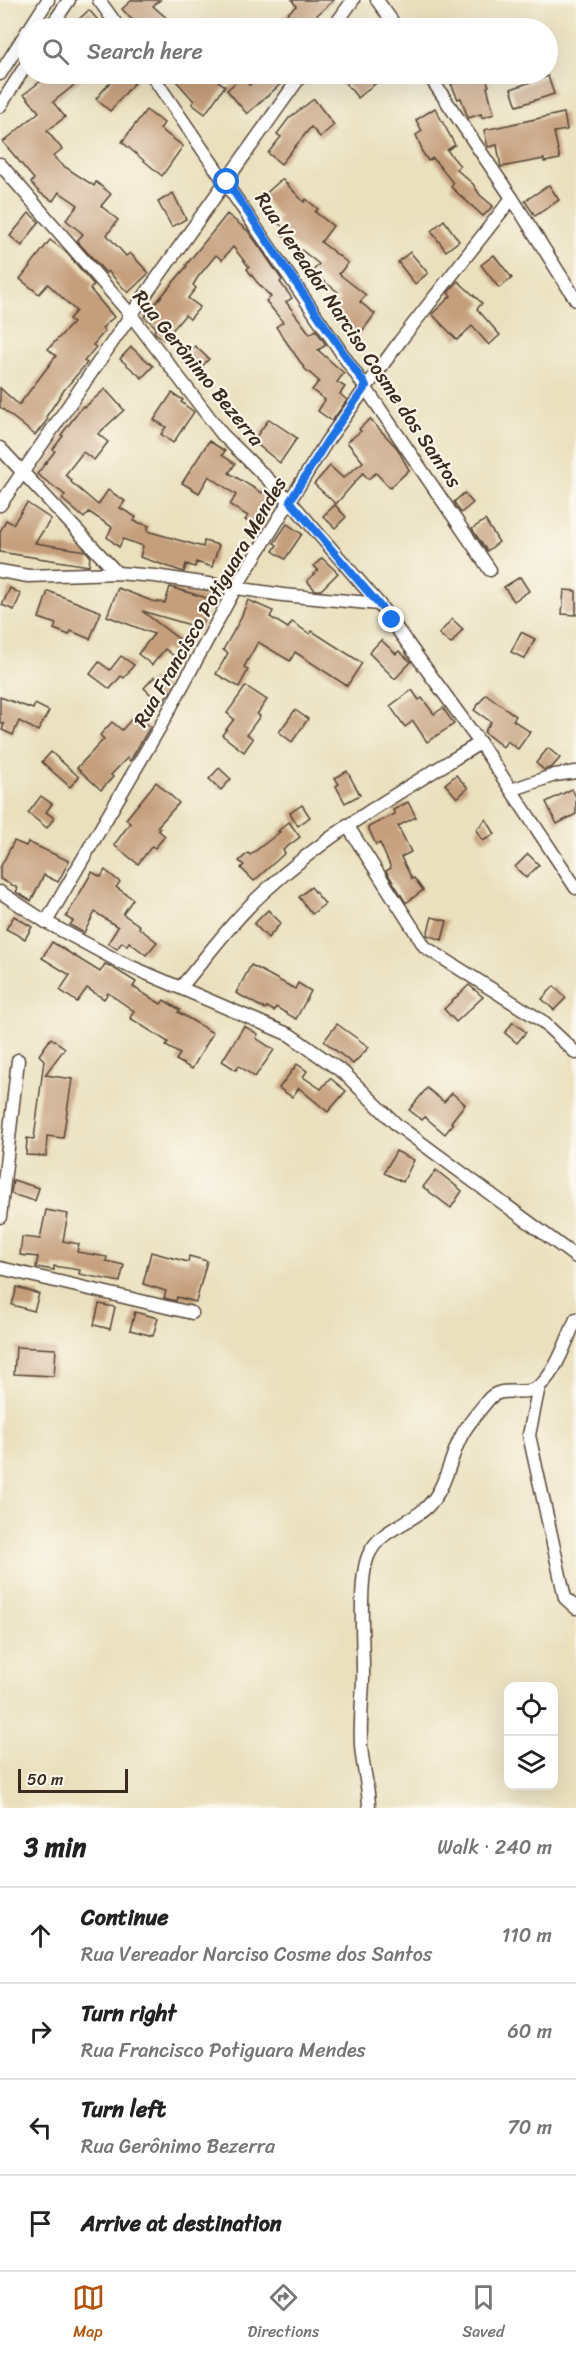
<!DOCTYPE html>
<meta charset="utf-8">
<style>
:root{--surface:#fff;--page:#f6f6f6;--text:#222;--muted:#767676;--line:#e0e0e0;--accent:#b45309}
body{margin:0;font-family:Sriracha,sans-serif;background:var(--page);color:var(--text)}
.controls{position:absolute;right:18px;bottom:18px;display:grid;overflow:hidden;border-radius:12px;box-shadow:0 6px 24px #0002}
.controls button{width:54px;height:54px;display:grid;place-items:center;padding:0;border:0;border-bottom:2px solid var(--line);background:var(--surface);color:var(--text);font:30px sans-serif}
.scale{position:absolute;left:18px;bottom:15px;width:110px;box-sizing:border-box;padding-left:6px;border:3px solid #3b2a1e;border-top:0;font-size:16px;line-height:21px;white-space:nowrap;color:#3b2a1e;-webkit-text-stroke:4px #fbf7ec;paint-order:stroke}
.stop{position:absolute;width:18px;height:18px;margin:-14px;border:4px solid #1a73e8;border-radius:50%;background:#fff}
.stop.end{background:#1a73e8;border-color:#fff;box-shadow:0 2px 6px #0008}
.list{margin:0;padding:0;list-style:none}
h2{display:flex;justify-content:space-between;align-items:center;height:78px;margin:0;padding:0 24px;font-size:26px}
h2 small{font-size:20px;font-weight:400;color:var(--muted)}
.list li{display:grid;grid-template-columns:39px 1fr auto;gap:18px;align-items:center;box-sizing:border-box;height:96px;padding:0 24px;border-top:2px solid var(--line)}
.list b{display:block;font-size:22px;white-space:nowrap}
.list p{margin:0;font-size:20px;white-space:nowrap;color:var(--muted)}
.list em{font-size:20px;font-style:normal;color:var(--muted)}
.icon{flex:none;width:33px;height:33px;fill:none;stroke:currentColor;stroke-width:2;stroke-linecap:round;stroke-linejoin:round}
.map{position:relative;flex:none;width:576px;height:1808px;overflow:hidden}
.search{position:absolute;background:var(--surface);box-shadow:0 6px 24px #0002;left:18px;right:18px;top:18px;height:66px;display:flex;align-items:center;gap:15px;box-sizing:border-box;padding:0 21px;border-radius:33px;color:var(--muted);font-size:22px}
.sheet{height:462px;background:var(--surface)}
nav{display:flex;justify-content:space-around;align-items:center;box-sizing:border-box;height:84px;border-top:2px solid var(--line);background:var(--surface);font-size:16px;color:var(--muted)}
nav a{display:grid;justify-items:center;gap:3px}
nav .on{color:var(--accent)}
.map>svg:first-child{display:block}
</style>
<div class="map">
<svg width="576" height="1808" viewBox="0 0 576 1808">
<rect width="100%" height="100%" fill="#fbf7ec"/>
<filter id="ink" filterUnits="userSpaceOnUse"><feTurbulence type="fractalNoise" baseFrequency=".0167" numOctaves="2"/><feDisplacementMap in="SourceGraphic" scale="12" xChannelSelector="R" yChannelSelector="G"/><feConvolveMatrix kernelMatrix="1 2 1 2 8 2 1 2 1" color-interpolation-filters="sRGB"/></filter>
<filter id="wash" filterUnits="userSpaceOnUse"><feTurbulence type="fractalNoise" baseFrequency=".008" numOctaves="4" result="noise"/><feDisplacementMap in="SourceGraphic" scale="24" xChannelSelector="R" yChannelSelector="G"/><feGaussianBlur stdDeviation="1.35" result="paint"/><feColorMatrix in="noise" values="0 0 0 0 0 0 0 0 0 0 0 0 0 0 0 0 0 1.4 0 .05"/><feComposite in="paint" operator="in"/></filter>
<g filter="url(#wash)">
<rect width="100%" height="100%" fill="#eae0bd"/>
<g id="blocks">
<!-- building -->
<g fill="#c59e7b">
<polygon points="132,0 160,0 153,6 178,28 140,28 122,9"/>
<polygon points="292,0 334,0 308,23 312,28 287,28 280,20 296,6"/>
<polygon points="89,10 105,28 69,28"/>
<polygon points="35,74 88,74 53,102 65,117 47,131 62,149 53,156 62,165 94,186 96,182 111,194 101,206 118,220 107,235 126,256 130,253 149,273 128,293 108,271 106,273 77,241 83,234 66,220 78,205 59,192 53,201 40,193 31,183 34,179 3,142 39,112 24,94 41,81"/>
<polygon points="117,74 142,74 110,111 96,99"/>
<polygon points="170,74 208,74 225,86 205,114 192,104 194,101"/>
<polygon points="266,74 292,74 247,114 227,90 242,77 249,85"/>
<polygon points="338,74 387,74 358,98"/>
<polygon points="476,74 484,74 489,86 487,87 494,114 482,118 481,114 468,118 461,98 458,99 451,84"/>
<polygon points="548,76 554,94 517,106 511,89"/>
<polygon points="314,99 334,125 320,137 311,127 281,164 268,153 281,137 277,134 289,118"/>
<polygon points="435,108 455,145 447,150 460,166 456,169 473,184 480,195 493,206 483,216 451,187 453,183 433,158 428,161 421,150 422,149 416,135 422,131 416,120"/>
<polygon points="146,110 164,123 160,129 183,146 162,176 122,142"/>
<polygon points="564,113 567,130 554,132 560,159 544,162 544,159 501,167 497,145 488,147 484,130"/>
<polygon points="282,179 304,202 306,199 318,209 315,212 333,226 321,242 348,263 339,274 366,295 360,302 375,314 357,338 345,329 349,324 332,310 340,300 334,296 338,292 312,272 319,264 280,233 284,228 277,222 280,218 262,197"/>
<polygon points="549,185 559,200 535,216 525,201"/>
<polygon points="173,193 186,219 172,227 158,202"/>
<polygon points="29,213 39,222 22,246 10,236"/>
<polygon points="227,214 248,231 261,249 282,280 280,282 292,298 286,302 310,334 316,330 326,345 318,350 344,373 337,382 345,387 340,394 347,400 332,421 318,411 325,400 312,390 319,381 305,369 276,327 283,322 266,301 271,297 256,281 247,269 249,267 233,247 222,260 216,255 198,277 193,285 196,288 188,298 200,307 190,319 185,315 164,340 154,332 156,327 144,317 187,266 186,265"/>
<polygon points="444,220 459,241 446,251 431,231"/>
<polygon points="50,240 66,252 94,285 90,289 114,317 102,328 105,331 93,345 96,347 84,361 87,363 64,390 46,417 48,419 35,435 0,407 0,388 19,405 56,356 48,349 73,323 69,319 76,311 48,284 39,294 20,279"/>
<polygon points="410,252 428,273 415,284 398,262"/>
<polygon points="494,255 512,278 499,288 481,265"/>
<polygon points="458,281 482,303 477,309 500,335 489,345 472,326 457,340 432,314 451,296 448,293"/>
<polygon points="195,346 209,359 195,373 182,360"/>
<polygon points="131,347 153,366 142,378 120,359"/>
<polygon points="105,389 124,410 98,434 108,442 94,460 83,452 65,475 72,480 71,482 98,505 108,490 125,501 120,508 136,517 134,521 149,526 147,531 203,547 204,541 219,545 212,567 196,562 195,567 186,564 184,572 140,557 143,546 123,539 119,547 107,537 112,527 89,512 84,518 62,499 65,495 37,474 55,451 53,449 63,436 61,435 83,406 85,407"/>
<polygon points="172,393 183,400 181,402 194,412 173,443 161,434 166,427 154,420"/>
<polygon points="269,419 297,438 280,463 253,441"/>
<polygon points="370,419 397,448 409,470 390,488 376,473 368,479 363,473 336,504 314,484 330,466 343,478 363,462 347,442 361,431 359,429"/>
<polygon points="209,441 225,451 222,455 235,464 229,473 262,493 264,490 276,499 259,528 245,520 248,516 230,505 236,495 209,476 199,493 182,483"/>
<polygon points="464,493 473,503 461,513 454,502"/>
<polygon points="27,503 51,519 35,543 86,551 90,556 89,566 0,552 0,532 6,520 13,524"/>
<polygon points="335,505 346,517 335,528 323,516"/>
<polygon points="485,520 499,542 487,551 472,529"/>
<polygon points="287,524 302,534 285,559 273,551 277,545 274,543"/>
<polygon points="322,558 338,573 321,590 315,590 307,581 318,570 314,566"/>
<polygon points="520,577 529,591 514,601 504,587"/>
<polygon points="170,587 210,599 201,628 142,611 188,646 178,659 165,649 152,665 138,654 154,634 107,616 118,588 152,601 165,603"/>
<polygon points="10,588 21,594 14,610 2,605"/>
<polygon points="564,590 576,591 576,615 562,614"/>
<polygon points="48,591 101,612 90,639 71,631 69,635 54,629 56,624 39,618"/>
<polygon points="248,600 273,611 270,617 288,628 292,622 310,634 312,631 362,663 347,686 295,652 290,661 258,642 244,667 248,670 239,687 216,674 228,653 223,650 240,620"/>
<polygon points="452,619 463,629 451,644 439,634"/>
<polygon points="521,632 535,639 525,659 511,652"/>
<polygon points="381,640 396,654 399,651 411,662 395,679 369,653"/>
<polygon points="121,656 134,665 124,678 121,676 110,689 90,674 99,662 110,670"/>
<polygon points="154,677 170,691 161,704 144,688"/>
<polygon points="246,686 267,700 257,714 260,716 247,734 253,739 244,752 222,735 234,719 227,713"/>
<polygon points="412,690 419,700 422,698 434,714 443,708 454,724 427,742 413,721 405,727 390,706"/>
<polygon points="486,694 516,716 513,720 530,732 518,749 507,741 503,747 484,732 491,722 474,710"/>
<polygon points="0,697 33,709 35,704 49,711 38,731 19,721 13,735 2,730 4,724 0,723"/>
<polygon points="295,710 308,719 292,742 279,732"/>
<polygon points="136,714 150,727 133,756 130,761 127,758 111,775 113,777 101,790 77,768 104,739 100,735 112,722 122,730"/>
<polygon points="548,748 560,758 552,767 544,770 536,763"/>
<polygon points="51,752 79,777 70,787 42,762"/>
<polygon points="219,768 231,779 221,790 209,779"/>
<polygon points="347,771 360,795 345,803 336,786 339,784 335,778"/>
<polygon points="456,775 468,788 457,798 445,784"/>
<polygon points="156,782 179,803 157,827 160,828 158,830 165,836 155,848 152,846 138,864 114,845 130,823 126,819"/>
<polygon points="572,789 576,797 576,814 557,824 546,802"/>
<polygon points="41,796 52,804 46,812 54,818 47,828 28,813"/>
<polygon points="408,802 416,817 398,826 411,852 401,857 412,879 414,878 423,890 406,903 386,871 391,868 380,843 376,845 368,827 395,814 393,810"/>
<polygon points="302,805 310,817 298,826 290,813"/>
<polygon points="486,819 495,834 483,841 476,830"/>
<polygon points="289,822 300,837 283,850 285,853 254,881 241,868 244,865 239,861 248,853 250,855 280,832 278,831"/>
<polygon points="14,841 26,846 28,842 69,861 58,882 44,875 31,901 16,892 18,888 0,879 0,868"/>
<polygon points="528,854 539,865 526,878 515,867"/>
<polygon points="105,870 120,882 116,887 133,899 123,914 140,926 139,928 157,942 146,955 129,942 127,946 122,942 117,949 108,943 118,927 95,912 84,933 70,925 73,921 66,917 92,872 101,877"/>
<polygon points="311,887 325,904 312,914 299,897"/>
<polygon points="268,910 281,923 268,938 254,924"/>
<polygon points="14,916 32,927 25,939 6,929"/>
<polygon points="432,917 447,921 442,940 427,935"/>
<polygon points="52,942 100,972 105,964 110,966 136,982 133,987 161,1004 164,1000 180,1010 178,1012 213,1033 192,1069 176,1060 180,1054 166,1046 168,1042 130,1018 134,1011 108,993 104,999 87,988 77,1002 60,990 70,975 42,958"/>
<polygon points="251,965 295,989 298,983 311,991 296,1019 276,1007 274,1011 267,1007 265,1009 236,993"/>
<polygon points="469,985 483,997 456,1022 444,1009"/>
<polygon points="554,986 566,998 554,1010 542,999"/>
<polygon points="513,1022 526,1032 517,1043 505,1033"/>
<polygon points="337,1024 369,1047 353,1064 324,1041"/>
<polygon points="244,1026 258,1034 256,1038 274,1050 255,1077 239,1066 236,1070 222,1061"/>
<polygon points="51,1038 65,1048 45,1075 72,1079 63,1138 47,1136 46,1156 26,1155 27,1138 34,1139 44,1060 39,1055"/>
<polygon points="297,1064 307,1071 303,1077 321,1089 330,1078 346,1091 328,1112 299,1088 292,1097 279,1088"/>
<polygon points="427,1088 444,1102 452,1093 465,1104 451,1122 453,1124 445,1134 425,1117 422,1120 409,1110"/>
<polygon points="396,1151 414,1160 403,1182 384,1173"/>
<polygon points="436,1170 462,1191 451,1208 423,1187"/>
<polygon points="13,1180 39,1188 35,1201 11,1194"/>
<polygon points="46,1210 68,1214 63,1241 79,1244 77,1252 107,1257 106,1261 124,1265 120,1282 79,1274 80,1270 54,1266 54,1270 36,1267 38,1257 20,1255 22,1237 40,1239"/>
<polygon points="151,1252 188,1262 189,1256 207,1261 196,1302 177,1297 176,1301 164,1298 166,1291 143,1284"/>
<polygon points="17,1287 39,1294 34,1311 12,1305"/>
<polygon points="99,1304 115,1307 110,1329 94,1325"/>
<polygon points="135,1312 158,1318 153,1336 130,1330"/>
<polygon points="16,1347 56,1349 54,1376 14,1374"/>
</g>
</g>
</g>
<g filter="url(#ink)">
<use href="#blocks" fill-opacity="0" stroke="#554536" stroke-width="1.5"/>
<g fill="none" stroke-linecap="round" stroke-linejoin="round">
<defs>
<g id="street">
<polyline points="99,0 119,28"/>
<polyline points="377,0 397,28"/>
<polyline points="30,28 48,0"/>
<polyline points="50,28 69,0"/>
<polyline points="333,28 353,0"/>
<polyline points="0,74 28,30"/>
<polyline points="151,74 490,570"/>
<polyline points="428,74 512,198 576,300"/>
<polyline points="0,106 28,62"/>
<polyline points="0,164 131,315 222,434 290,501 379,604 480,743 576,888"/>
<polyline points="0,448 117,573"/>
<polyline points="0,505 131,315 302,74"/>
<polyline points="0,571 28,576 117,573 155,576 283,595 379,604"/>
<polyline points="511,790 555,775 576,772"/>
<polyline points="347,825 425,947 542,1021 576,1053"/>
<polyline points="0,892 46,922 120,962 290,1035 344,1073 397,1125 576,1257"/>
<polyline points="46,922 160,727 236,587 327,441 400,341 512,198"/>
<path d="M181,987C208,955 234,919 265,891C330,831 405,789 480,743"/>
<polyline points="0,1217 18,1060"/>
<polyline points="0,1268 192,1313"/>
<polyline points="539,1386 529,1435 565,1598 576,1608"/>
<path d="M369,1808C369,1786 362,1766 361,1745C360,1723 362,1702 363,1681C364,1650 357,1579 369,1554C383,1525 416,1524 434,1499C448,1480 451,1454 463,1433C470,1421 480,1410 488,1400C500,1385 520,1396 535,1389C555,1378 567,1339 576,1319"/>
</g>
</defs>
<!-- street casing -->
<use href="#street" stroke="#554536" stroke-width="15"/>
<!-- street -->
<use href="#street" stroke="#fff" stroke-width="12"/>
</g>
</g>
<g fill="none" stroke-linecap="round" stroke-linejoin="round" filter="url(#ink)">
<!-- route -->
<polyline stroke="#1a73e8" stroke-width="8" points="227,182 366,386 327,441 290,501 392,620"/>
</g>
<g text-anchor="middle" dominant-baseline="central" stroke-width="4.5" stroke-linejoin="round" paint-order="stroke">
<!-- street labels -->
<g font-size="20" fill="#3b2a1e" stroke="#fbf7ec">
<text transform="translate(358 340) rotate(56)">Rua Vereador Narciso Cosme dos Santos</text>
<text transform="translate(198 368) rotate(51)">Rua Gerônimo Bezerra</text>
<text transform="translate(210 602) rotate(-60)">Rua Francisco Potiguara Mendes</text>
</g>
</g>
</svg>
<div class="controls">
<button><svg class="icon" aria-label="locate" viewBox="0 0 24 24"><circle cx="12" cy="12" r="6"/><path d="M12 2v4M12 18v4M2 12h4M18 12h4"/></svg></button>
<button><svg class="icon" aria-label="layers" viewBox="0 0 24 24"><path d="M12 4l9 5-9 5-9-5zM3 14l9 5 9-5"/></svg></button>
</div>
<div class="scale">50 m</div>
<div class="stop" style="left:227px;top:182px"></div>
<div class="stop end" style="left:392px;top:620px"></div>
<div class="search"><svg class="icon" aria-label="search" viewBox="0 0 24 24"><circle cx="10" cy="10" r="6"/><path d="M15 15l6 6"/></svg>Search here</div>
</div>
<section class="sheet">
<h2>3 min<small>Walk · 240 m</small></h2>
<ul class="list">
<li><svg class="icon" aria-label="ahead" viewBox="0 0 24 24"><path d="M12 20V5M6 11l6-6 6 6"/></svg><div><b>Continue</b><p>Rua Vereador Narciso Cosme dos Santos</p></div><em>110 m</em></li>
<li><svg class="icon" aria-label="right" viewBox="0 0 24 24"><path d="M7 20v-9h11M14 6l5 5-5 5"/></svg><div><b>Turn right</b><p>Rua Francisco Potiguara Mendes</p></div><em>60 m</em></li>
<li><svg class="icon" aria-label="left" viewBox="0 0 24 24"><path d="M17 20v-9H6M10 6l-5 5 5 5"/></svg><div><b>Turn left</b><p>Rua Gerônimo Bezerra</p></div><em>70 m</em></li>
<li><svg class="icon" aria-label="arrive" viewBox="0 0 24 24"><path d="M6 21V4h12l-3 4 3 4H6"/></svg><div><b>Arrive at destination</b></div></li>
</ul>
</section>
<nav>
<a class="on"><svg class="icon" aria-label="map" viewBox="0 0 24 24"><path d="M3 6l6-2 6 2 6-2v14l-6 2-6-2-6 2zM9 4v14M15 6v14"/></svg>Map</a>
<a><svg class="icon" aria-label="directions" viewBox="0 0 24 24"><path d="M12 3l9 9-9 9-9-9zM9 14v-3h6M13 9l2 2-2 2"/></svg>Directions</a>
<a><svg class="icon" aria-label="saved" viewBox="0 0 24 24"><path d="M7 4h10v16l-5-4-5 4z"/></svg>Saved</a>
</nav>
